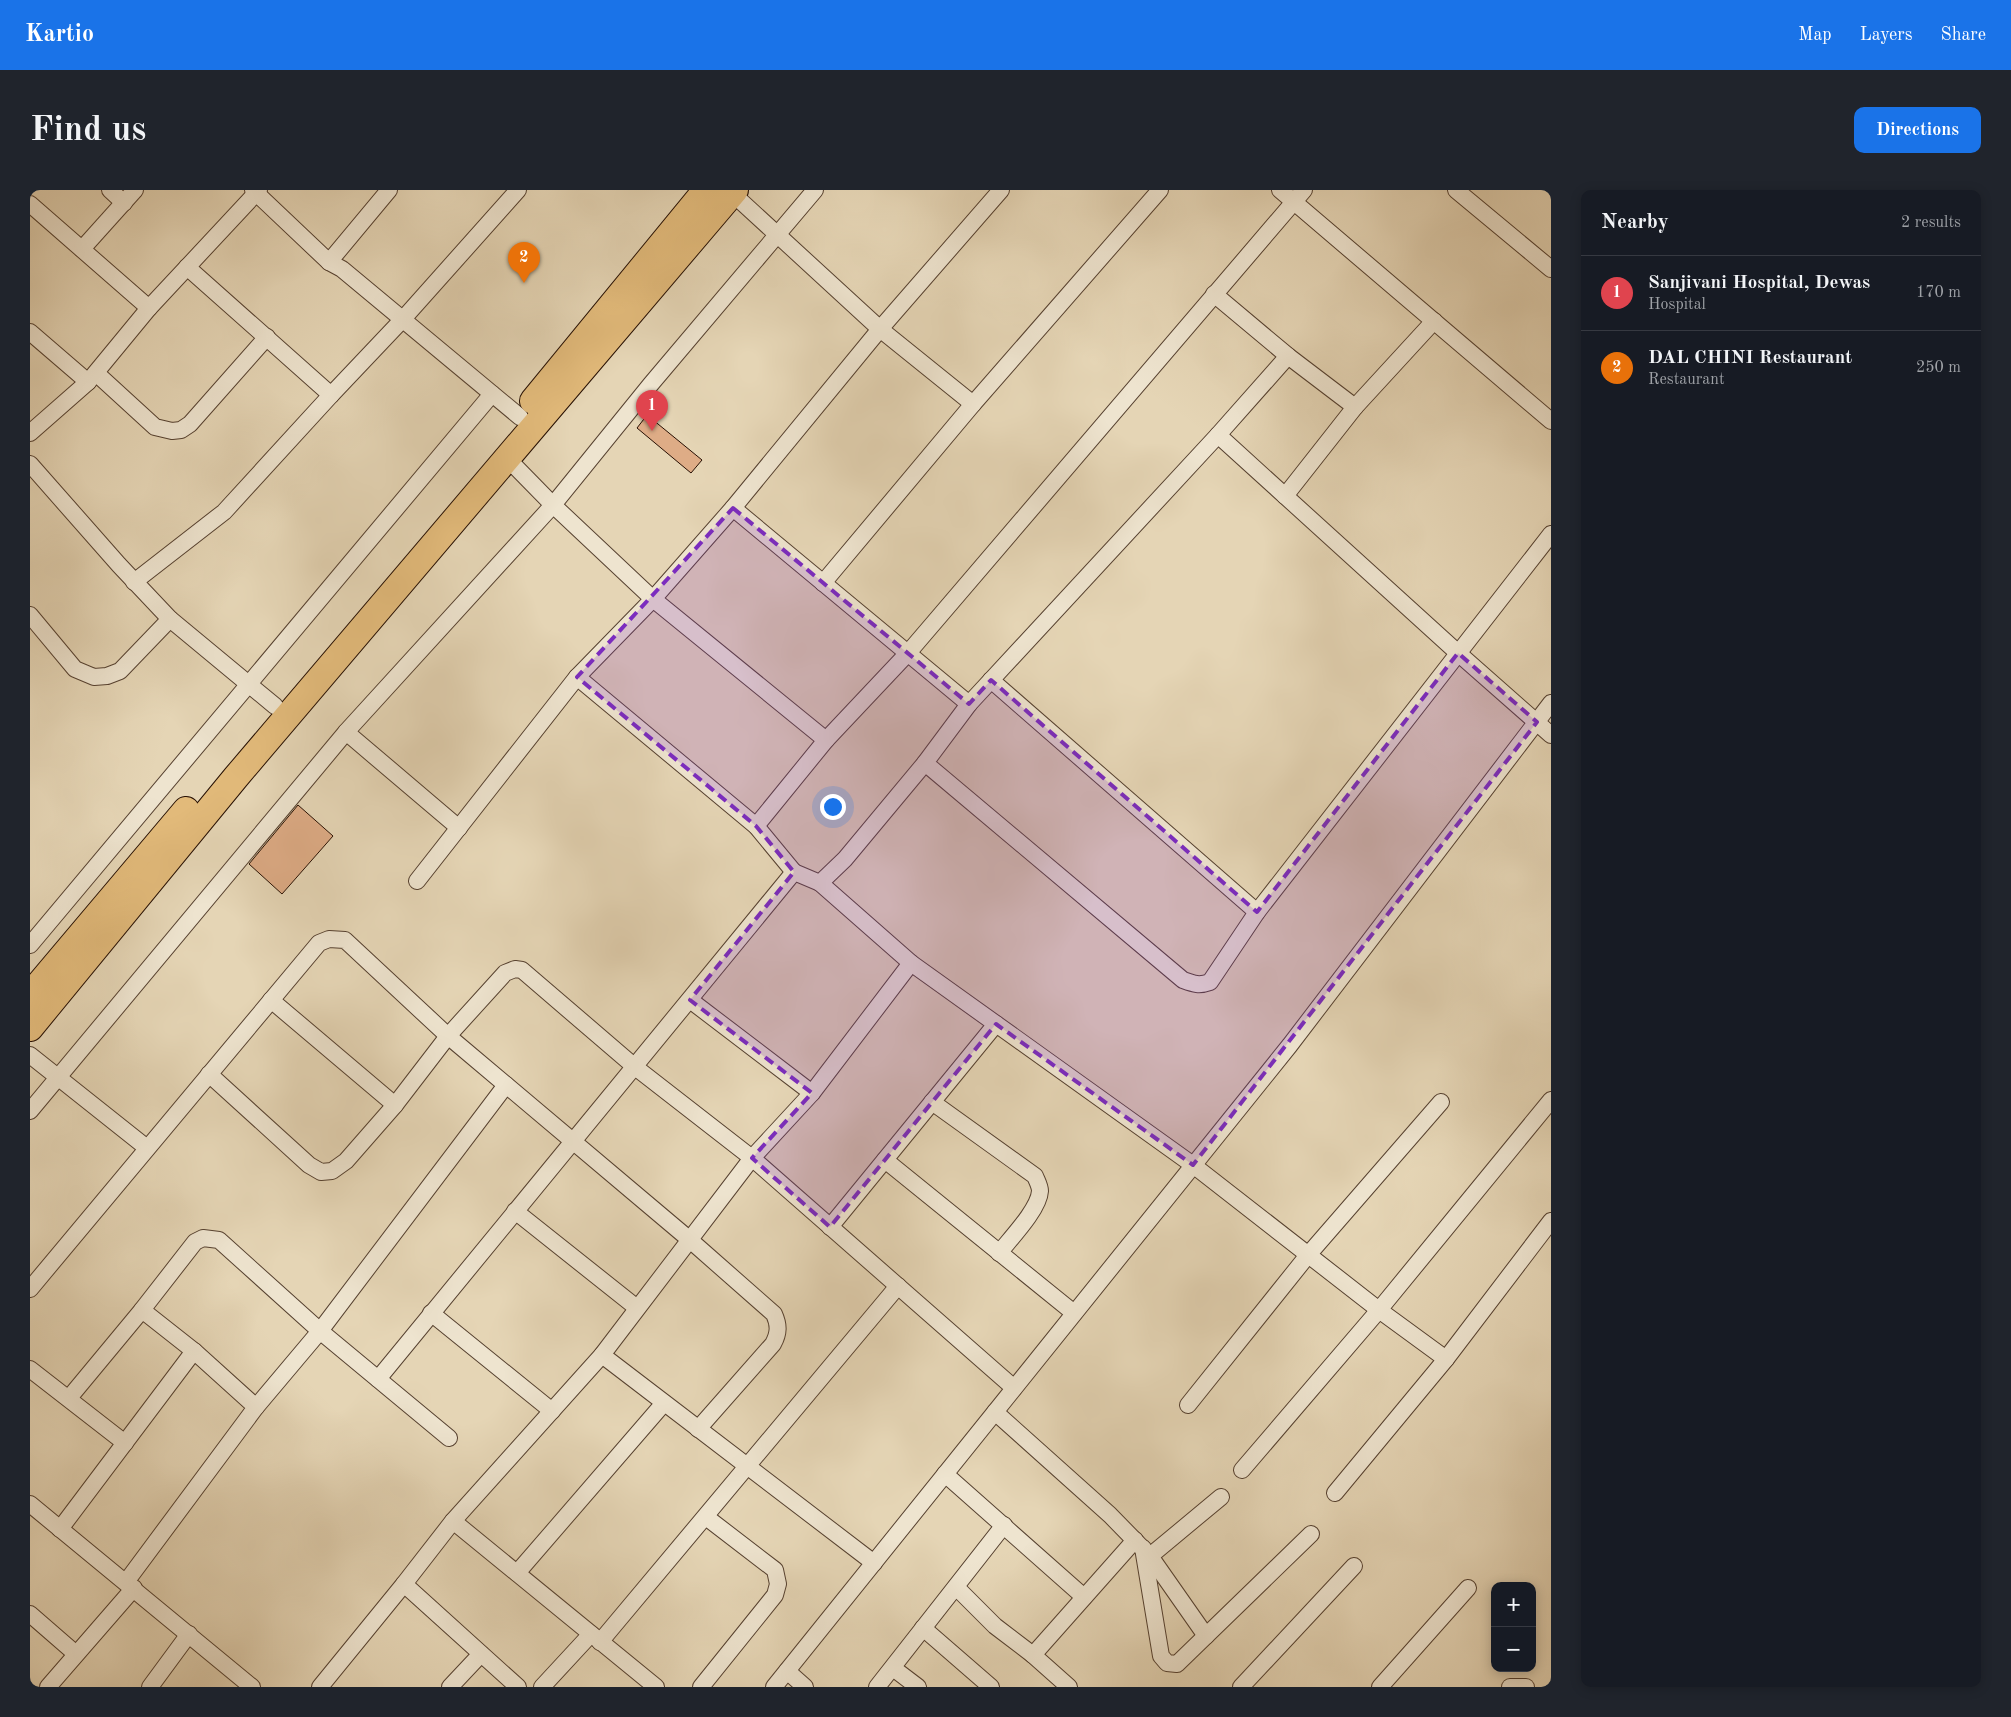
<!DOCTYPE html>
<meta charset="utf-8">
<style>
:root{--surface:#171b24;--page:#20242c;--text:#f1f3f6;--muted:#9ea1a6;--line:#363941;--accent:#1a73e8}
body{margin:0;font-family:"Old Standard TT",serif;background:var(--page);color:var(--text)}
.controls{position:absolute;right:15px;bottom:15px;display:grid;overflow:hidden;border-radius:10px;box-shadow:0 2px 12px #0003}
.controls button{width:45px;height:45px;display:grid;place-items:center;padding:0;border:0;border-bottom:1px solid var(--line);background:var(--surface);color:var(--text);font:25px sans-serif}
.you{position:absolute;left:802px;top:616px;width:18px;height:18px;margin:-12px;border:4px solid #fff;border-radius:50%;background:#1a73e8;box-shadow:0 0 0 8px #1a73e833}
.badge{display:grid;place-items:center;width:32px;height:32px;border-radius:50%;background:var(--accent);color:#fff;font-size:16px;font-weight:700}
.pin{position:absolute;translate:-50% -41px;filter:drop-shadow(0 1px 2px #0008)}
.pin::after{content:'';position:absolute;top:26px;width:18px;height:15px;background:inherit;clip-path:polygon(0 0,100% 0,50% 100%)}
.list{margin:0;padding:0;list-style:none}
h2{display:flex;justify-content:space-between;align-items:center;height:65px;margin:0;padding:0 20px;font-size:21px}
h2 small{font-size:16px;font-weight:400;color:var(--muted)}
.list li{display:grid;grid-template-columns:32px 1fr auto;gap:15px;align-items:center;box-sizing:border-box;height:75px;padding:0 20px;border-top:1px solid var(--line)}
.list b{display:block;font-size:19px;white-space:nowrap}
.list p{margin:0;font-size:16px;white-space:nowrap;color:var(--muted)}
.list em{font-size:16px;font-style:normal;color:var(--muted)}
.map{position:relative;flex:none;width:1521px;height:1497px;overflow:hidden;border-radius:10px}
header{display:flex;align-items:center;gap:30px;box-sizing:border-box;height:70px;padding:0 25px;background:var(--accent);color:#fff}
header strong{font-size:24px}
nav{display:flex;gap:28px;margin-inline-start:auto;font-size:18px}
.intro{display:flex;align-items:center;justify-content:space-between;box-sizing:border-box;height:120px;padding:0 30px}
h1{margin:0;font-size:35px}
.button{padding:12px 22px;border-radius:10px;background:var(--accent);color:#fff;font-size:18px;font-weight:700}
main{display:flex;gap:30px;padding:0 30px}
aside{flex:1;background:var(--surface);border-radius:10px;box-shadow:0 2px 12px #0003}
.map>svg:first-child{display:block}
</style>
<header>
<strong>Kartio</strong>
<nav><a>Map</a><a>Layers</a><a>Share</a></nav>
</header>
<div class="intro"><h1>Find us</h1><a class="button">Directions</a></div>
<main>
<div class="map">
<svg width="1521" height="1497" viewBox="0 0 1521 1497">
<rect width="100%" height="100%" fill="#e5d5b5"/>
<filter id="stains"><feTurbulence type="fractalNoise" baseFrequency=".004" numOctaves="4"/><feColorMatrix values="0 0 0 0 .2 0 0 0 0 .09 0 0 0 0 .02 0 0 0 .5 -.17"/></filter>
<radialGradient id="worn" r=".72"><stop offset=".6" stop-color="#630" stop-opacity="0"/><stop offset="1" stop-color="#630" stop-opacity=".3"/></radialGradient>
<!-- building -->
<g fill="#deac86" stroke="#271003">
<polygon points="617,225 672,270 661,283 607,238"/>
<polygon points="268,615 303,646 252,704 219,674"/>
</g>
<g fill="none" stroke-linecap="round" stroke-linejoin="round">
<defs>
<g id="street">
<polyline points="80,0 94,13"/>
<polyline points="223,0 299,72 312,79 490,227"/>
<polyline points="1250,0 1521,231"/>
<polyline points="1426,0 1521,79"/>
<polyline points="702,3 850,139 943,214 1130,0"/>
<polyline points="0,14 119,118 229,0"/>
<polyline points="52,59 105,0"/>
<polyline points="299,72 359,0"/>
<polyline points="157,77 301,205 373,129 488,0"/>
<polyline points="1184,104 1258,166 1325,217 1404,131"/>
<polyline points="0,142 58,192 119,118"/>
<polyline points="66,183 125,237 142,241 151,240 160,234 237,147"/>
<polyline points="0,243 58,192"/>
<polyline points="1188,245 1428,463 1521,545"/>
<polyline points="477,268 523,315 623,409 796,550"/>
<polyline points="0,274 89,375 140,429 245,516"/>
<polyline points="1255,306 1325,217"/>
<polyline points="703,318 939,514 1188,245 1258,166"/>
<polyline points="104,392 194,322 301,205"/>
<polyline points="793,393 943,214"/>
<polyline points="0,425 45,479 64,487 77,486 90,481 140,429"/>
<polyline points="547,487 726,636 764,682"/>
<polyline points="961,490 1227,722"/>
<path d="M939,514L895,573L1153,790C1164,794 1169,796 1180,792L1227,722L1521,344"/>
<polyline points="316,542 429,638"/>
<polyline points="726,636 796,550 878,463 1274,0"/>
<polyline points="387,691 547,487 623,409 703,318 850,139 971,0"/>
<polyline points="790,693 881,773 1163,975 1349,1120 1416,1169"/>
<polyline points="0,755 462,204"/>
<polyline points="241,810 365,915"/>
<polyline points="660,810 782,903"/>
<polyline points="0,865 117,958"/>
<polyline points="179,884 279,975 291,982 302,981 316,971 365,915 418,846 475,783 485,779 492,780 605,877 722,968 984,1198"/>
<path d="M902,912L1005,986C1007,991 1010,996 1010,1001C1009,1019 981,1048 969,1063"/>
<polyline points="0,921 316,542 523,315 621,194 785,0"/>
<polyline points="855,970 1044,1123"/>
<polyline points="485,1021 607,1118"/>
<polyline points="800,1037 966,834"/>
<path d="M0,1099L289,753L299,749L315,750L418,846L660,1050L744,1124C749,1135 749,1143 743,1154L668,1239"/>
<polyline points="112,1120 165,1052 173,1048 189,1050 290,1141 419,1248"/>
<polyline points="401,1123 522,1221"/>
<polyline points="572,1165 844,1373"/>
<polyline points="0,1179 95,1253"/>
<polyline points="348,1189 764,682 790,693 815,669 895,573"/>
<polyline points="39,1208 112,1120 164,1161 226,1217 96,1392"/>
<polyline points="1158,1215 1278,1065 1411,912"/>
<polyline points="226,1217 290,1141 476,895"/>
<polyline points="965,1222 1080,1325 1120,1366 1176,1446"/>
<polyline points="1212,1280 1349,1120 1521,910"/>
<polyline points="915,1284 1054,1407"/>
<polyline points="1305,1303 1416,1169 1521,1031"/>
<polyline points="0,1314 222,1497"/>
<polyline points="423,1331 626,1497"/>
<polyline points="30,1339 164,1161"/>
<polyline points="1113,1358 1131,1466 1137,1473 1147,1474 1281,1344"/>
<polyline points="1120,1366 1191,1307"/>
<polyline points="487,1383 634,1213"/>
<polyline points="926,1397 965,1436 1003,1465 1105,1350"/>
<polyline points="0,1424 46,1464"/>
<polyline points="893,1438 961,1497"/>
<polyline points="570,1452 868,1096"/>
<polyline points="1003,1465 1039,1497"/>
<polyline points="863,1478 888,1497"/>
<polyline points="757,1481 775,1497"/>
<polyline points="18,1497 104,1398"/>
<polyline points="120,1497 159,1444"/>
<polyline points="290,1497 374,1394"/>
<polyline points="420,1497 451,1464"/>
<polyline points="488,1497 374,1394 423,1331 572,1165 722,968 782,903 881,773"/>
<polyline points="512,1497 561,1444"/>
<polyline points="671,1497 745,1405 748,1394 745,1380 676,1327"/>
<polyline points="744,1497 1260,855 1521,513"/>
<polyline points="847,1497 974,1335"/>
<polyline points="1211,1497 1324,1376"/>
<polyline points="1350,1497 1438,1398"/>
<polyline points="1480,1497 1496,1497"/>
</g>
<g id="primary">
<polyline points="503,211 676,0"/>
<polyline points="0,805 156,620"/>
<polyline points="0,838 206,587 705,0"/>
</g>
</defs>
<!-- street casing -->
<use href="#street" stroke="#564130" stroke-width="18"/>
<!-- primary casing -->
<use href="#primary" stroke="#271003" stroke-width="28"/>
<!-- street -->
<use href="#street" stroke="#eee4cf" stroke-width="16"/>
<!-- primary -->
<use href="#primary" stroke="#e2ba7a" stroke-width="26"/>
</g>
<!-- marked area -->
<path fill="#7b2cbf" fill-opacity="0.2" stroke="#7b2cbf" stroke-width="4" stroke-dasharray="10 6" stroke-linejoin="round" d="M703,318L939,514L961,490L1227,722L1428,463L1507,532L1163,975L966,834L800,1037L722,968L782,903L660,810L764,682L726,636L547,487Z"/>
<rect width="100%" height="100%" filter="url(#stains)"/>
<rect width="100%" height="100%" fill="url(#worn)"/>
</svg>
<div class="controls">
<button>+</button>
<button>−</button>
</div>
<div class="you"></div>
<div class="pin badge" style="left:622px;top:241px;background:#e0444e">1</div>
<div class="pin badge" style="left:494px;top:93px;background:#e8710a">2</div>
</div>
<aside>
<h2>Nearby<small>2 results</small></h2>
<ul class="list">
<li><span class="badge" style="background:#e0444e">1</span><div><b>Sanjivani Hospital, Dewas</b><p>Hospital</p></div><em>170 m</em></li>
<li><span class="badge" style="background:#e8710a">2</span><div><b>DAL CHINI Restaurant</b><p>Restaurant</p></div><em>250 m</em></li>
</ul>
</aside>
</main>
